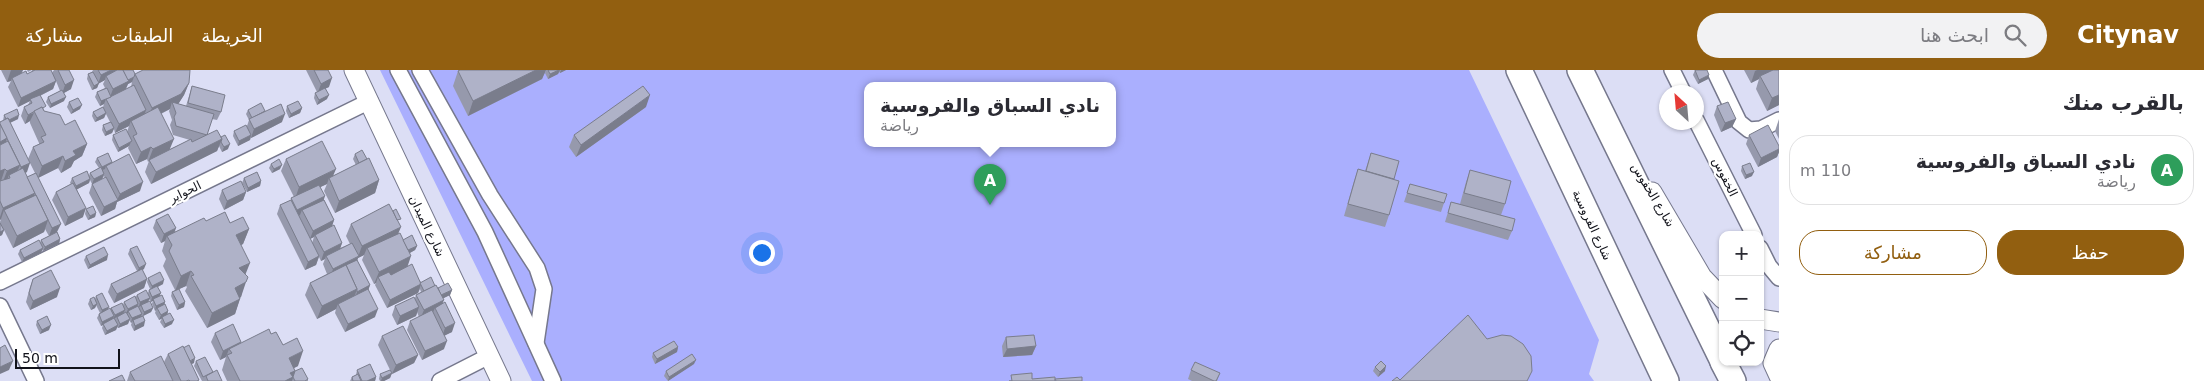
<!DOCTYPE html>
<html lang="ar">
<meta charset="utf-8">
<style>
:root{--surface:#fff;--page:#f2f2f3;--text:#2b2b33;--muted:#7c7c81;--line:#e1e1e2;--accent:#925f10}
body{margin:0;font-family:"DejaVu Sans","Noto Sans Arabic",sans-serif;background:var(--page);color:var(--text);direction:rtl}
.controls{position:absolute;right:15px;bottom:15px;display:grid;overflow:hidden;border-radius:10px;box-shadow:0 1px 4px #0004}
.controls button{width:45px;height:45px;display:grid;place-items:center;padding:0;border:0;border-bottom:1px solid var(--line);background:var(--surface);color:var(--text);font:25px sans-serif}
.compass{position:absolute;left:1659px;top:15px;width:45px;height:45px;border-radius:50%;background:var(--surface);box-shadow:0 1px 4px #0004;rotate:334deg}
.scale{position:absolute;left:15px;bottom:12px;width:105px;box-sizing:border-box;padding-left:5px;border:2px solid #11121a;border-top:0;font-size:14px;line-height:18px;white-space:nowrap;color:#11121a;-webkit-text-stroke:4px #fff;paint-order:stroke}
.you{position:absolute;left:761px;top:182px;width:18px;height:18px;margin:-12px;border:4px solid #fff;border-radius:50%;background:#1a73e8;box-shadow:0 0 0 8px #1a73e833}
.badge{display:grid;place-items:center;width:32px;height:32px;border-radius:50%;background:var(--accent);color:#fff;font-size:16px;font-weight:700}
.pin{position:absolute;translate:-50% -41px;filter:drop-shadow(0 1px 2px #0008)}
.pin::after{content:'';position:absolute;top:26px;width:18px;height:15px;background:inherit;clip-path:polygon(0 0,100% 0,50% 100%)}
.popup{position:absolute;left:864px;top:12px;width:252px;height:65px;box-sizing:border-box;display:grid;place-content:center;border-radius:10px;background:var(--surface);filter:drop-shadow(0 1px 4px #0005);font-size:16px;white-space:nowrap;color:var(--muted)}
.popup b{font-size:19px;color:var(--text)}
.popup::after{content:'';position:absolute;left:50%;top:100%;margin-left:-10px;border:10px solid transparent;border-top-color:var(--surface)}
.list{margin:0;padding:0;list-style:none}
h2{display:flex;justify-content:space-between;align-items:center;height:65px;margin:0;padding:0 20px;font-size:21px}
h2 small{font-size:16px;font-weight:400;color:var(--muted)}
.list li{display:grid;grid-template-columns:32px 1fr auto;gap:15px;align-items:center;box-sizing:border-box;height:70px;margin:0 10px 10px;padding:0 10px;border:1px solid var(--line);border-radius:20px}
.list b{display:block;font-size:19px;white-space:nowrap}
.list p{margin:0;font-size:16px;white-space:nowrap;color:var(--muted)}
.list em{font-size:16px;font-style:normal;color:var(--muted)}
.actions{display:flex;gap:10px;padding:15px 20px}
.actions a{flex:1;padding:11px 0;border:1px solid var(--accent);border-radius:20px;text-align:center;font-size:18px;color:var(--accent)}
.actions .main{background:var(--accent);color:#fff}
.icon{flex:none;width:28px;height:28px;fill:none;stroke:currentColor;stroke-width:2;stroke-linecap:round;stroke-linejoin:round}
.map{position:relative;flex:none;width:1779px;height:311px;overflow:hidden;direction:ltr}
header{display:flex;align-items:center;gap:30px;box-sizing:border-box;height:70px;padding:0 25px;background:var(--accent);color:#fff}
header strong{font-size:24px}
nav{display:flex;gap:28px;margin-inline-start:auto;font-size:18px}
.search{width:350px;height:45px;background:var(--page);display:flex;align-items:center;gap:12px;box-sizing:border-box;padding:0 18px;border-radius:28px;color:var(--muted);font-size:19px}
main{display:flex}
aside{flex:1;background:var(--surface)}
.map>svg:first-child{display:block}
</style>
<header>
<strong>Citynav</strong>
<div class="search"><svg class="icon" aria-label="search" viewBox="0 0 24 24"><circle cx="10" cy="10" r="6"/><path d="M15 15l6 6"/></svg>ابحث هنا</div>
<nav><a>الخريطة</a><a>الطبقات</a><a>مشاركة</a></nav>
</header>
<main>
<aside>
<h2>بالقرب منك<small></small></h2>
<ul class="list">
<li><span class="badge" style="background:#2e9e5b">A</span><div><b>نادي السباق والفروسية</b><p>رياضة</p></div><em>110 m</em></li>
</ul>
<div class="actions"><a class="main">حفظ</a><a>مشاركة</a></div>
</aside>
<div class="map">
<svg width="1779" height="311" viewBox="0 0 1779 311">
<rect width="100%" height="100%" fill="#dcdef5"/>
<!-- garden -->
<path fill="#aaaffe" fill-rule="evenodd" d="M380,0H1469L1599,270L1589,304L1594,311H532ZM868,16H1112V74H868Z"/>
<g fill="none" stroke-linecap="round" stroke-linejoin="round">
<defs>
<g id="minor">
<polyline points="398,0 485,162 553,311"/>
<polyline points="420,0 490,125 537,198 544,219 536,273"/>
<polyline points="1672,0 1683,22"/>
<polyline points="1714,0 1739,52 1749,60 1761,59 1779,50"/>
<polyline points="1696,50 1754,165"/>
<polyline points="1760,178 1769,196 1779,208"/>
<polyline points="0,212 370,31"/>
<polyline points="0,236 36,311"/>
<polyline points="440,311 489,286"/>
</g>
<g id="tertiary">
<polyline points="354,0 501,311"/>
<polyline points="1652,122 1702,207 1723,229"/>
<polyline points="1760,249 1779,252"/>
<polyline points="1779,279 1773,293 1779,306"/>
</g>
<g id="trunk">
<polyline points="1519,0 1666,311"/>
<polyline points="1580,0 1723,291"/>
<polyline points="1723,292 1733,311"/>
</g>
</defs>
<!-- minor casing -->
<use href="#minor" stroke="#76788d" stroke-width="18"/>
<!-- tertiary casing -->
<use href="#tertiary" stroke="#76788d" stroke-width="21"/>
<!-- trunk casing -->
<use href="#trunk" stroke="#76788d" stroke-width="28"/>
<!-- minor -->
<use href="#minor" stroke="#fff" stroke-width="15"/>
<!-- tertiary -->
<use href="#tertiary" stroke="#fff" stroke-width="19"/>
<!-- trunk -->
<use href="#trunk" stroke="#fff" stroke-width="25"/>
</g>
<!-- wall -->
<g fill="#9699ac" fill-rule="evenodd">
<polygon points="1,0 23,0 21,4 27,4 32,2 32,0 28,2 27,0 51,0 52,3 54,0 69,0 71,19 64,23 64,31 50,38 46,32 48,27 60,21 56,11 53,19 40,26 44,41 65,55 87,74 82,86 74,91 71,97 61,103 58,98 38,108 57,162 60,169 59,174 43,181 42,180 41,183 22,192 18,184 20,180 40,173 41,170 49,166 45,159 44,162 13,178 4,160 2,165 0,166 0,152 1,149 0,150 0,52 3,51 4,45 18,49 10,53 27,102 25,103 27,108 35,103 28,89 33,77 39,74 39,73 30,53 30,51 25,54 21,46 24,37 28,35 30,31 18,37 8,17 11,11 7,12"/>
<path d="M93,0H133L135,4L189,13L184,25L178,34L186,36L192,16L221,42L217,50L212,49L207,64L221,67L228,79L222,82L219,76L217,81L151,114L145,102L149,91L148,92L147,89L136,94L128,78L129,76L118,82L112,70L113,65L127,62L129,56L115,63L114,59L112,63L105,66L102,60L103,55L110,52L106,44L104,48L95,52L92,46L93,42L103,37L104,34L100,36L95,27L97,22L105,18L103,14L105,10L99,13L97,18L92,20L87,9L88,4L92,2ZM132,12L131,17L126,19L128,14ZM170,39L169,41L172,50L170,55L173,65L190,70L170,79L161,44Z"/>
<polygon points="306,0 328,0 329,17 326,18 327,29 317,35 314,28 315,23 317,22"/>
<polygon points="460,0 546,0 542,9 468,46 453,16 458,1"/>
<polygon points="546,0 566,0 560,3 559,2 558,4 548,9 545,3"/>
<polygon points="1695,0 1708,9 1698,14 1693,5"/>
<polygon points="1744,0 1779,0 1779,35 1767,41 1756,19 1759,9 1751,13"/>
<polygon points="69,32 80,39 71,44 67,37"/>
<polygon points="287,36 302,38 300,43 289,48 286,41"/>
<polygon points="1717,36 1736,49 1732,57 1721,62 1714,45"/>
<polygon points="646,37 576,87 569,77 574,65"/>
<polygon points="248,40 265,41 282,52 251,68 251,67 250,70 238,76 233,66 234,61 247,56 249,50 246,44"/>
<polygon points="1779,49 1779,69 1775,61"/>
<polygon points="1749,65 1779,76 1779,82 1777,87 1758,97 1746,74"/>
<polygon points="1371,83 1394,109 1389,145 1385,157 1344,146 1354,111 1358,99 1365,101"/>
<path d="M355,84L367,89L379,110L375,123L335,143L324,121L327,114L320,117L324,130L334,150L332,156L342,173L340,178L350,174L346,166L351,154L399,153L398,164L403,170L417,176L415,180L410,183L407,196L421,212L435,216L438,218L452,220L450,225L443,228L442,234L452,262L444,265V279L422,290L407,260L410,251L419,247L417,242L416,246L397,255L392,245L395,236L415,228L416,225L421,222L420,219L418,223L387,238L375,215L376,213L374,214L362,190L364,185L358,188L357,190L370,215L368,220L375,247L345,262L335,243L336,239L317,249L305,225L310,213L327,204L323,194L325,189L321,191L319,187L316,195L305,200L277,144L280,135L291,130V128L294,127L281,101L286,89L333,106L356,95L353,89ZM314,167L312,173L310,169Z"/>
<polygon points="97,88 112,93 140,121 117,132 115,139 101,146 89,123 92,114 105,108 104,106 102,109 92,114 90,110 89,113 77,119 83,147 65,156 52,130 56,122 71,114 70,113 72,108 89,106 90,103 99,98 95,92"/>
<polygon points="271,94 280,99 272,103 269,98"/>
<polygon points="1742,96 1752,106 1745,109 1741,101"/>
<polygon points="1470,100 1505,134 1501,145 1512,161 1508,170 1445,152 1451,132 1460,134 1466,112"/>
<polygon points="244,108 261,111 260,116 247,122 242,113"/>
<polygon points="1410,114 1444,133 1441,142 1404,132"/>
<polygon points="222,120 246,122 243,130 224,140 219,129"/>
<polygon points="86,139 96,143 95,147 88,150 85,144"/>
<polygon points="156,150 174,162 206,151 230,153 249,159 243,174 241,175 245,205 241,227 240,228 235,244 207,258 185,221 187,217 186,216 179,219 185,232 184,237 177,240 171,226 172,222 175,220 163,196 166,189 162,181 165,171 161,173 153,158"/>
<polygon points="130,179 144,199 142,200 147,209 144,218 114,233 108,222 111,214 137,201 128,184"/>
<polygon points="86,186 107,190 88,199 84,190"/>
<polygon points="148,208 163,214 158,217 160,226 165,232 164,235 168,241 167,245 172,254 164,258 160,252 162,248 159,250 155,243 156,240 155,241 152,234 153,230 151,232 149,229 148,232 153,238 151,242 143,246 144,256 134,261 131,255 132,252 131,253 129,250 128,254 118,258 117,257 116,260 105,265 102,258 103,255 101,256 97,248 99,244 100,243 96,235 95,238 91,240 88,234 90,229 95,229 96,226 108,239 111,240 111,238 123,235 124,232 135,228 137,225 148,223 149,220 150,219 147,212"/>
<polygon points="33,209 57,227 30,240 26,232 30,217"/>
<polygon points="37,251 49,260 40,264 36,255"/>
<polygon points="215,263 241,273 271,264 283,275 298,296 294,298 295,301 308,309 308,311 227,311 222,300 226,287 220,290 211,272"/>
<polygon points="382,266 418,285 414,293 392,304 378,275"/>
<polygon points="1006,267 1036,276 1032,285 1003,287 1002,276"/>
<polygon points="678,277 677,282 655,294 652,287 653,283"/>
<polygon points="168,284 194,293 191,294 199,311 173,311 164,292"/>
<polygon points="196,291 213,302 222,311 202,311 194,296"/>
<polygon points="694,294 668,311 664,306 666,301"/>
<polygon points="1375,297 1385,301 1378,307 1373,301"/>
<polygon points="357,300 376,307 375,311 350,311 352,307 356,305"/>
<polygon points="1191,300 1220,303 1217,311 1192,311 1188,309"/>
<polygon points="130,302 173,311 127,311"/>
<polygon points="392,303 390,308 384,311 380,311 379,309 380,304"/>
</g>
<!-- shaded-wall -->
<g fill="#7a7d8c">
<polygon points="11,0 23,0 20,6 12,8 11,11 7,12"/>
<polygon points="111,0 126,0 106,6 105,10 98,14 101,5"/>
<polygon points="536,0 546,0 542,9 468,46 473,31"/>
<polygon points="559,0 560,0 558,4 548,9 550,4"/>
<polygon points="561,0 566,0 560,3"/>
<polygon points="1757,0 1777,0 1760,6 1759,9 1751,13 1755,1"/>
<polygon points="1709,5 1708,9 1698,14 1699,10"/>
<polygon points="134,7 132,12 128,14 125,20 110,27 113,19"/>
<polygon points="332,8 329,17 318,22 321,14"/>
<polygon points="74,10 71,19 62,24 65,15"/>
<polygon points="56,11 53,19 31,30 30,29 30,31 18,37 21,28"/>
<polygon points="99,13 97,18 92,20 94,16"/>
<polygon points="189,13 184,25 177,36 172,32 170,39 147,50 152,38"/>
<polygon points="329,25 327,29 317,35 319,30"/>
<polygon points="650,25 646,37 576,87 581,75"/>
<polygon points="1779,25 1779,35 1767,41 1772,28"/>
<polygon points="66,27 64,31 50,38 51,34"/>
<polygon points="106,29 104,34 100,36 101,31"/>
<polygon points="82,35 80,39 71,44 73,40"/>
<polygon points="302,38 300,43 289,48 291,44"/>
<polygon points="146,40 143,49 131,51 129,56 115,63 119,54"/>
<polygon points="34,43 30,51 25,54 28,45"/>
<polygon points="106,43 104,48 95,52 97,48"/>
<polygon points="285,44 282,52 251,68 254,59"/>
<polygon points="19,45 18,49 5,55 7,51"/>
<polygon points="1736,49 1732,57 1721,62 1725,53"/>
<polygon points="114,58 112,63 105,66 106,62"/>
<polygon points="251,65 250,70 238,76 239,71"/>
<polygon points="7,68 3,81 0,82 0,72"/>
<polygon points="174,69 169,81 149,90 148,92 153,79"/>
<polygon points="222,69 217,81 151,114 156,102"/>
<polygon points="131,72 129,76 118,82 119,78"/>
<polygon points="87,74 82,86 74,91 71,97 61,103 65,91 73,81"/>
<polygon points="230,74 228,79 222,82 224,77"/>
<polygon points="151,77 147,89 136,94 141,82"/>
<polygon points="1779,79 1779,82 1777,87 1758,97 1761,88"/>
<polygon points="63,86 58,98 38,108 42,96"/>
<polygon points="112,92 110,96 106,96 105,99 100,101 102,97"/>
<polygon points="30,93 27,102 18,106 21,97"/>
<polygon points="20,95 15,107 9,105 7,111 2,114 7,101"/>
<polygon points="282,95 280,99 272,103 274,99"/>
<polygon points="5,99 1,111 0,111 0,101"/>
<polygon points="336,99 331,111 329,108 327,114 295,129 299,117"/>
<polygon points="1754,102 1752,106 1745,109 1746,105"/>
<polygon points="104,104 102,109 92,114 94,109"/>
<polygon points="90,109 89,113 74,121 76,116"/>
<polygon points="379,110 375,123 335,143 339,131"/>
<polygon points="261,111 260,116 247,122 248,118"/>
<polygon points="143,112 140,121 117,132 115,139 101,146 104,137 117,130 120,124"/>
<polygon points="246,122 243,130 224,140 227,131"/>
<polygon points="35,123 30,135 4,140 1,149 0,150 0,147 3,138"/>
<polygon points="325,126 322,135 302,140 300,145 294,148 297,140"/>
<polygon points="86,138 83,147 65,156 68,147"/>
<polygon points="96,143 95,147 88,150 90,146"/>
<polygon points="48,150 44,162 13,178 17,166"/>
<polygon points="334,150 331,159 315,165 314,167 310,169 313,161"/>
<polygon points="61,154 57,162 49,166 52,158"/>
<polygon points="401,157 396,169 367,178 364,185 358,188 356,195 330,208 333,199 358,187 362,176"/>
<polygon points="176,158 173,167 167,166 165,171 161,173 164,164"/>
<polygon points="249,159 243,174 231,180 236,165"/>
<polygon points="4,160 2,165 0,166 0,162"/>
<polygon points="60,169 59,174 43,181 45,177"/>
<polygon points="342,173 339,182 326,186 325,189 321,191 324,182"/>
<polygon points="417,176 415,180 404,186 405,182"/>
<polygon points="43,178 41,183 22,192 24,188"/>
<polygon points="108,185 107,190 88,199 90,195"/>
<polygon points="319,186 316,195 305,200 308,192"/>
<polygon points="411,186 407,198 380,211 378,207 376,213 374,214 379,202"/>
<polygon points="250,193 244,208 239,198"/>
<polygon points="146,194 144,199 137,202 139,198"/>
<polygon points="191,201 186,216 175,221 181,206"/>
<polygon points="147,209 144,218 114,233 117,224"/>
<polygon points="164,210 163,214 151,220 152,216"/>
<polygon points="246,212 241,227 230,233 235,218"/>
<polygon points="421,214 418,223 387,238 390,230"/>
<polygon points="370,215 367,224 354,231 357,222"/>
<polygon points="60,218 57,227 30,240 33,231"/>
<polygon points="357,219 353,231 338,234 336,239 317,249 322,236"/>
<polygon points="452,220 450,225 438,231 440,226"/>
<polygon points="161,223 159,227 151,232 152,227"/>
<polygon points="150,228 148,232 139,237 140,232"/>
<polygon points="240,229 235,244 207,258 212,243"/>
<polygon points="444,230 440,239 435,238 433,242 420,249 424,240"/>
<polygon points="165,232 164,236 157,238 156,240 155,241 156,236"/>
<polygon points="185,232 184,237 177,240 179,235"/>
<polygon points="97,234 95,238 91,240 93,236"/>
<polygon points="138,234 137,238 128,241 128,243 126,244 128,239"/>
<polygon points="109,237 107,241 101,244 102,240"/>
<polygon points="419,237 416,246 397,255 400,246"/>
<polygon points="153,238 151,242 143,246 144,242"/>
<polygon points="378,239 375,247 345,262 348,254"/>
<polygon points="125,240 123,244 113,249 115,245"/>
<polygon points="168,241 167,246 159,250 161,245"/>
<polygon points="142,244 140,248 133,250 132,252 131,253 132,248"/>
<polygon points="114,246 112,251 103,254 103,255 101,256 102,252"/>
<polygon points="130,249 128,254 118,258 120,254"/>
<polygon points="174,250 172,254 164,258 165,254"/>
<polygon points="145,251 144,256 134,261 135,256"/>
<polygon points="455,253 452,262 442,267 445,258"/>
<polygon points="51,255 49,260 40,264 42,260"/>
<polygon points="118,255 116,260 105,265 107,261"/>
<polygon points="447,271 444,279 422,290 425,281"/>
<polygon points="241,272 232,283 229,279 226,287 220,290 223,281"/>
<polygon points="1036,276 1032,285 1003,287 1007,279"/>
<polygon points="678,277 677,282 655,294 657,289"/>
<polygon points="303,281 298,296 284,303 289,288"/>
<polygon points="418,285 414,293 392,304 396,295"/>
<polygon points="195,288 194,293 187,296 189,292"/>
<polygon points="696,290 694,294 668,311 669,307"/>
<polygon points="13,291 9,300 0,304 0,297"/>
<polygon points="1386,296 1385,301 1378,307 1380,302"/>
<polygon points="295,301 292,311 285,311 290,303"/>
<polygon points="392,303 390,308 384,311 381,311 382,308"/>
<polygon points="376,307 375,311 367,311"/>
</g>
<!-- building -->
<g fill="#afb2c8" stroke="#7a7d8c">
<polygon points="35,0 51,0 56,11 21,28 12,8 26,1 27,4"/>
<polygon points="58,0 69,0 74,10 65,15"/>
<polygon points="98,0 111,0 101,5"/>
<polygon points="117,0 123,0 129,11 113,19 106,6"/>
<polygon points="123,0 133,0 135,4 134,7 128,10"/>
<polygon points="143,0 190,0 189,13 181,24 152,38 135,4"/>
<polygon points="314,0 328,0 332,8 321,14"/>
<polygon points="460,0 536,0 473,31 458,1"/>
<polygon points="548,0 559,0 550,4"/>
<polygon points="1696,0 1707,0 1709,5 1699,10 1695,0"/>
<polygon points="1773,0 1779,0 1779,25 1772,28 1760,6"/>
<polygon points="93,2 99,13 94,16 88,4"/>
<polygon points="134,15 146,40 119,54 106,29"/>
<polygon points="192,16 225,25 221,42 188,33"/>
<polygon points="643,16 650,25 581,75 574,65"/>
<polygon points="107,18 111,27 101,31 97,22"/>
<polygon points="325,18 329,25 319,30 315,23"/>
<polygon points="62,20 66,27 51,34 48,27"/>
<polygon points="40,25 46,36 43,38 42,37 28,45 24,37 32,33 30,29"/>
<polygon points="78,28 82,35 73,40 69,32"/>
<polygon points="298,31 302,38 291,44 287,36"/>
<polygon points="172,32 214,44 207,65 176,56 174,47 176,43"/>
<polygon points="1728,32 1736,49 1725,53 1717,36"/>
<polygon points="261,33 265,41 252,48 248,40"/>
<polygon points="281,34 285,44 254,59 249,49"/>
<polygon points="42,37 44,41 60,45 65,55 75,50 87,74 73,81 76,85 65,91 63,86 42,96 33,77 44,72 41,67 46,65 34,41"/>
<polygon points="103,37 106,43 97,48 93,42"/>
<polygon points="158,37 174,69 153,79 151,77 141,82 133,66 137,64 131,51"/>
<polygon points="17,39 19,45 9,50 8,48 6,49 4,45"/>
<polygon points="8,48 30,93 21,97 0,54 0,52"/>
<polygon points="111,52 114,58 106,62 103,55"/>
<polygon points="0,54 7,68 0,72"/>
<polygon points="246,55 251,65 239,71 234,61"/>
<polygon points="1768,55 1779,76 1779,79 1761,88 1749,65"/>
<polygon points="126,59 132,71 119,78 113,65"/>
<polygon points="217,60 222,69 156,102 149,90 191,69 192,72"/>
<polygon points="225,65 230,74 224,77 221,72 222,69 221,67"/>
<polygon points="8,71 20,95 7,101 5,99 0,101 0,75"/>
<polygon points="322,71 336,99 299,117 286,89"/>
<polygon points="362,80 367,89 359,93 355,84"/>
<polygon points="108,83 112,92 102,97 97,88"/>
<polygon points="1371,83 1399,91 1394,109 1366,101"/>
<polygon points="129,84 143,112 120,124 106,96"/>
<polygon points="369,88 379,110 339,131 329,108"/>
<polygon points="279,89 282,95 274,99 271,94"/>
<polygon points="1750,93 1754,102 1746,105 1742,96"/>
<polygon points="101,97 104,104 94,109 90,103"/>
<polygon points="23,98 35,123 3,138 0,131 0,111 10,108 9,105"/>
<polygon points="1358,99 1399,111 1389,145 1348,134"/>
<polygon points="1470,100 1511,111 1505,134 1464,123"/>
<polygon points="87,101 90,109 76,116 72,108"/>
<polygon points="257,102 261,111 248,118 244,108"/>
<polygon points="36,103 61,154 52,158 27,107"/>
<polygon points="106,107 118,130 104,137 92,114"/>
<polygon points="241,111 246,122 227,131 222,120"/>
<polygon points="73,113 86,138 68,147 56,122"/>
<polygon points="1410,114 1447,124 1444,133 1407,123"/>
<polygon points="319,115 325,126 297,140 291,128"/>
<polygon points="36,125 48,150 17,166 4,140"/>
<polygon points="291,130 319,186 308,192 280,135"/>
<polygon points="324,130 334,150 313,161 302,140"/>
<polygon points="1451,132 1515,149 1512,161 1448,143"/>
<polygon points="389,134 401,157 362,176 351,154"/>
<polygon points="93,136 96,143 90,146 86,139"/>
<polygon points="396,139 401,149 397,150 393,141"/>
<polygon points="225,142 230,153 243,147 249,159 236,165 250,193 239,198 248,207 246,212 235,218 240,229 212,243 191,206 194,205 191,201 181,206 169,181 172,175 167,166 204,148 206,151"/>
<polygon points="168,144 176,158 164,164 156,150"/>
<polygon points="0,153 4,160 0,162"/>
<polygon points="334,155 342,173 324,182 315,165"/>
<polygon points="57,162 60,169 45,177 41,170"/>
<polygon points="400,163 411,186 379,202 367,178"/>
<polygon points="412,165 417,176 408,180 403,170"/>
<polygon points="39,170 43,178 24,188 20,180"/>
<polygon points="352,173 359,186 333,199 326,186"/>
<polygon points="137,176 146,194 139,198 130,179"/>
<polygon points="104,177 108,185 90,195 86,186"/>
<polygon points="357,190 370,215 357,222 357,219 346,195"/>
<polygon points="412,194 421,214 390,230 378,207 389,202 391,205"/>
<polygon points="346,195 357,219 322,236 310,213"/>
<polygon points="142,199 147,209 117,224 111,214"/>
<polygon points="51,200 60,218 33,231 29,223 33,209"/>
<polygon points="160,202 164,210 152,216 148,208"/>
<polygon points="431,207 435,216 424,221 420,213"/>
<polygon points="448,213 452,220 441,225 438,218"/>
<polygon points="436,215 444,230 424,240 416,225"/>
<polygon points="157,216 161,223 152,227 149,220"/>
<polygon points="179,219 185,232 179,235 172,222"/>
<polygon points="368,219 378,239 348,254 338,234"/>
<polygon points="146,220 150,228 140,232 137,225"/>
<polygon points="102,223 109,237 102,240 96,226"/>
<polygon points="162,225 165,232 156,236 153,229"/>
<polygon points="135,226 138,234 128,239 124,232"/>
<polygon points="94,227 97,234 93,236 90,229"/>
<polygon points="414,227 419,237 400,246 395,236"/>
<polygon points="150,231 153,238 144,242 141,235"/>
<polygon points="445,232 455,253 445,258 435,238"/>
<polygon points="122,233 125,240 115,245 111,238"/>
<polygon points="165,234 168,241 161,245 157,238"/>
<polygon points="138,236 142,244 132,248 128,241"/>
<polygon points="110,238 114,246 102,252 99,244"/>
<polygon points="432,240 447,271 425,281 410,251"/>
<polygon points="126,242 130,249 120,254 117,247"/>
<polygon points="170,243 174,250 165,254 162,247"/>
<polygon points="1468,245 1487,269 1502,265 1511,266 1523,274 1531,286 1532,301 1527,311 1392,311 1397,307 1400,310"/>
<polygon points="47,246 51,255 42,260 37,251"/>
<polygon points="143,246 145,251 135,256 133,250"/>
<polygon points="114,248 118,255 107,261 103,254"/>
<polygon points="233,254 241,272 223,281 215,263"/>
<polygon points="403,256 418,285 396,295 382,266"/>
<polygon points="269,259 271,264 276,262 283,275 297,268 303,281 289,288 295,301 290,303 293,307 285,311 240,311 227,285 232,283 229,279"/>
<polygon points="1034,265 1036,276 1007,279 1006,267"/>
<polygon points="674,271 678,277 657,289 653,283"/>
<polygon points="5,275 13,291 0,297 0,278"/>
<polygon points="189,275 195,288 190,291 183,278"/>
<polygon points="183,276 199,310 197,311 190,311 189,310 186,311 181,311 168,284"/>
<polygon points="692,284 696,290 669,307 666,301"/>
<polygon points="161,286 173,311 135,311 130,302"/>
<polygon points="205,287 213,302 203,307 196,291"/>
<polygon points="1381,291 1386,296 1380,302 1375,297"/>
<polygon points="1195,292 1220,303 1216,311 1214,311 1191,300"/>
<polygon points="370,294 376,307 367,311 362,311 357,300"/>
<polygon points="302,298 308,309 305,311 295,311 293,307 295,301"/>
<polygon points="217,300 222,311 208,311 206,306"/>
<polygon points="390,300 392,303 382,308 380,304"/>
<polygon points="1032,303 1032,309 1055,307 1055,311 1009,311 1012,311 1011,305"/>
<polygon points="358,304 361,311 353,311 352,307"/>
<polygon points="122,305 125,311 109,311"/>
<polygon points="1082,307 1082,311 1056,311 1055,309"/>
</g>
<g text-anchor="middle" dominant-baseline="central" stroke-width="4.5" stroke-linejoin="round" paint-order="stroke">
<!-- street labels -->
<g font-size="12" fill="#11121a" stroke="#fff">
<text transform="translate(1725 107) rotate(64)">الخفوس</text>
<text transform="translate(185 122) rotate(-26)">الحواير</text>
<text transform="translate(1653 125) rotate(59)">شارع الخفوس</text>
<text transform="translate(1592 155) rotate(65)">شارع الفروسية</text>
<text transform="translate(427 156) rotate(64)">شارع الميدان</text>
</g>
</g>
</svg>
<div class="controls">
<button>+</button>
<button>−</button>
<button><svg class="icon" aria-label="locate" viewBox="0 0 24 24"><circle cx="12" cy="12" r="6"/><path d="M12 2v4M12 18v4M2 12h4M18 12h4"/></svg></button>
</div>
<svg class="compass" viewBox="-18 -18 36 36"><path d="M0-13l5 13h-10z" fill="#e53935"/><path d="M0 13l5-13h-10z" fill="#7c7c81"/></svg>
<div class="scale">50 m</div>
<div class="you"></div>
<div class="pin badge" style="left:990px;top:135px;background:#2e9e5b">A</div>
<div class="popup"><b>نادي السباق والفروسية</b>رياضة</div>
</div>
</main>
